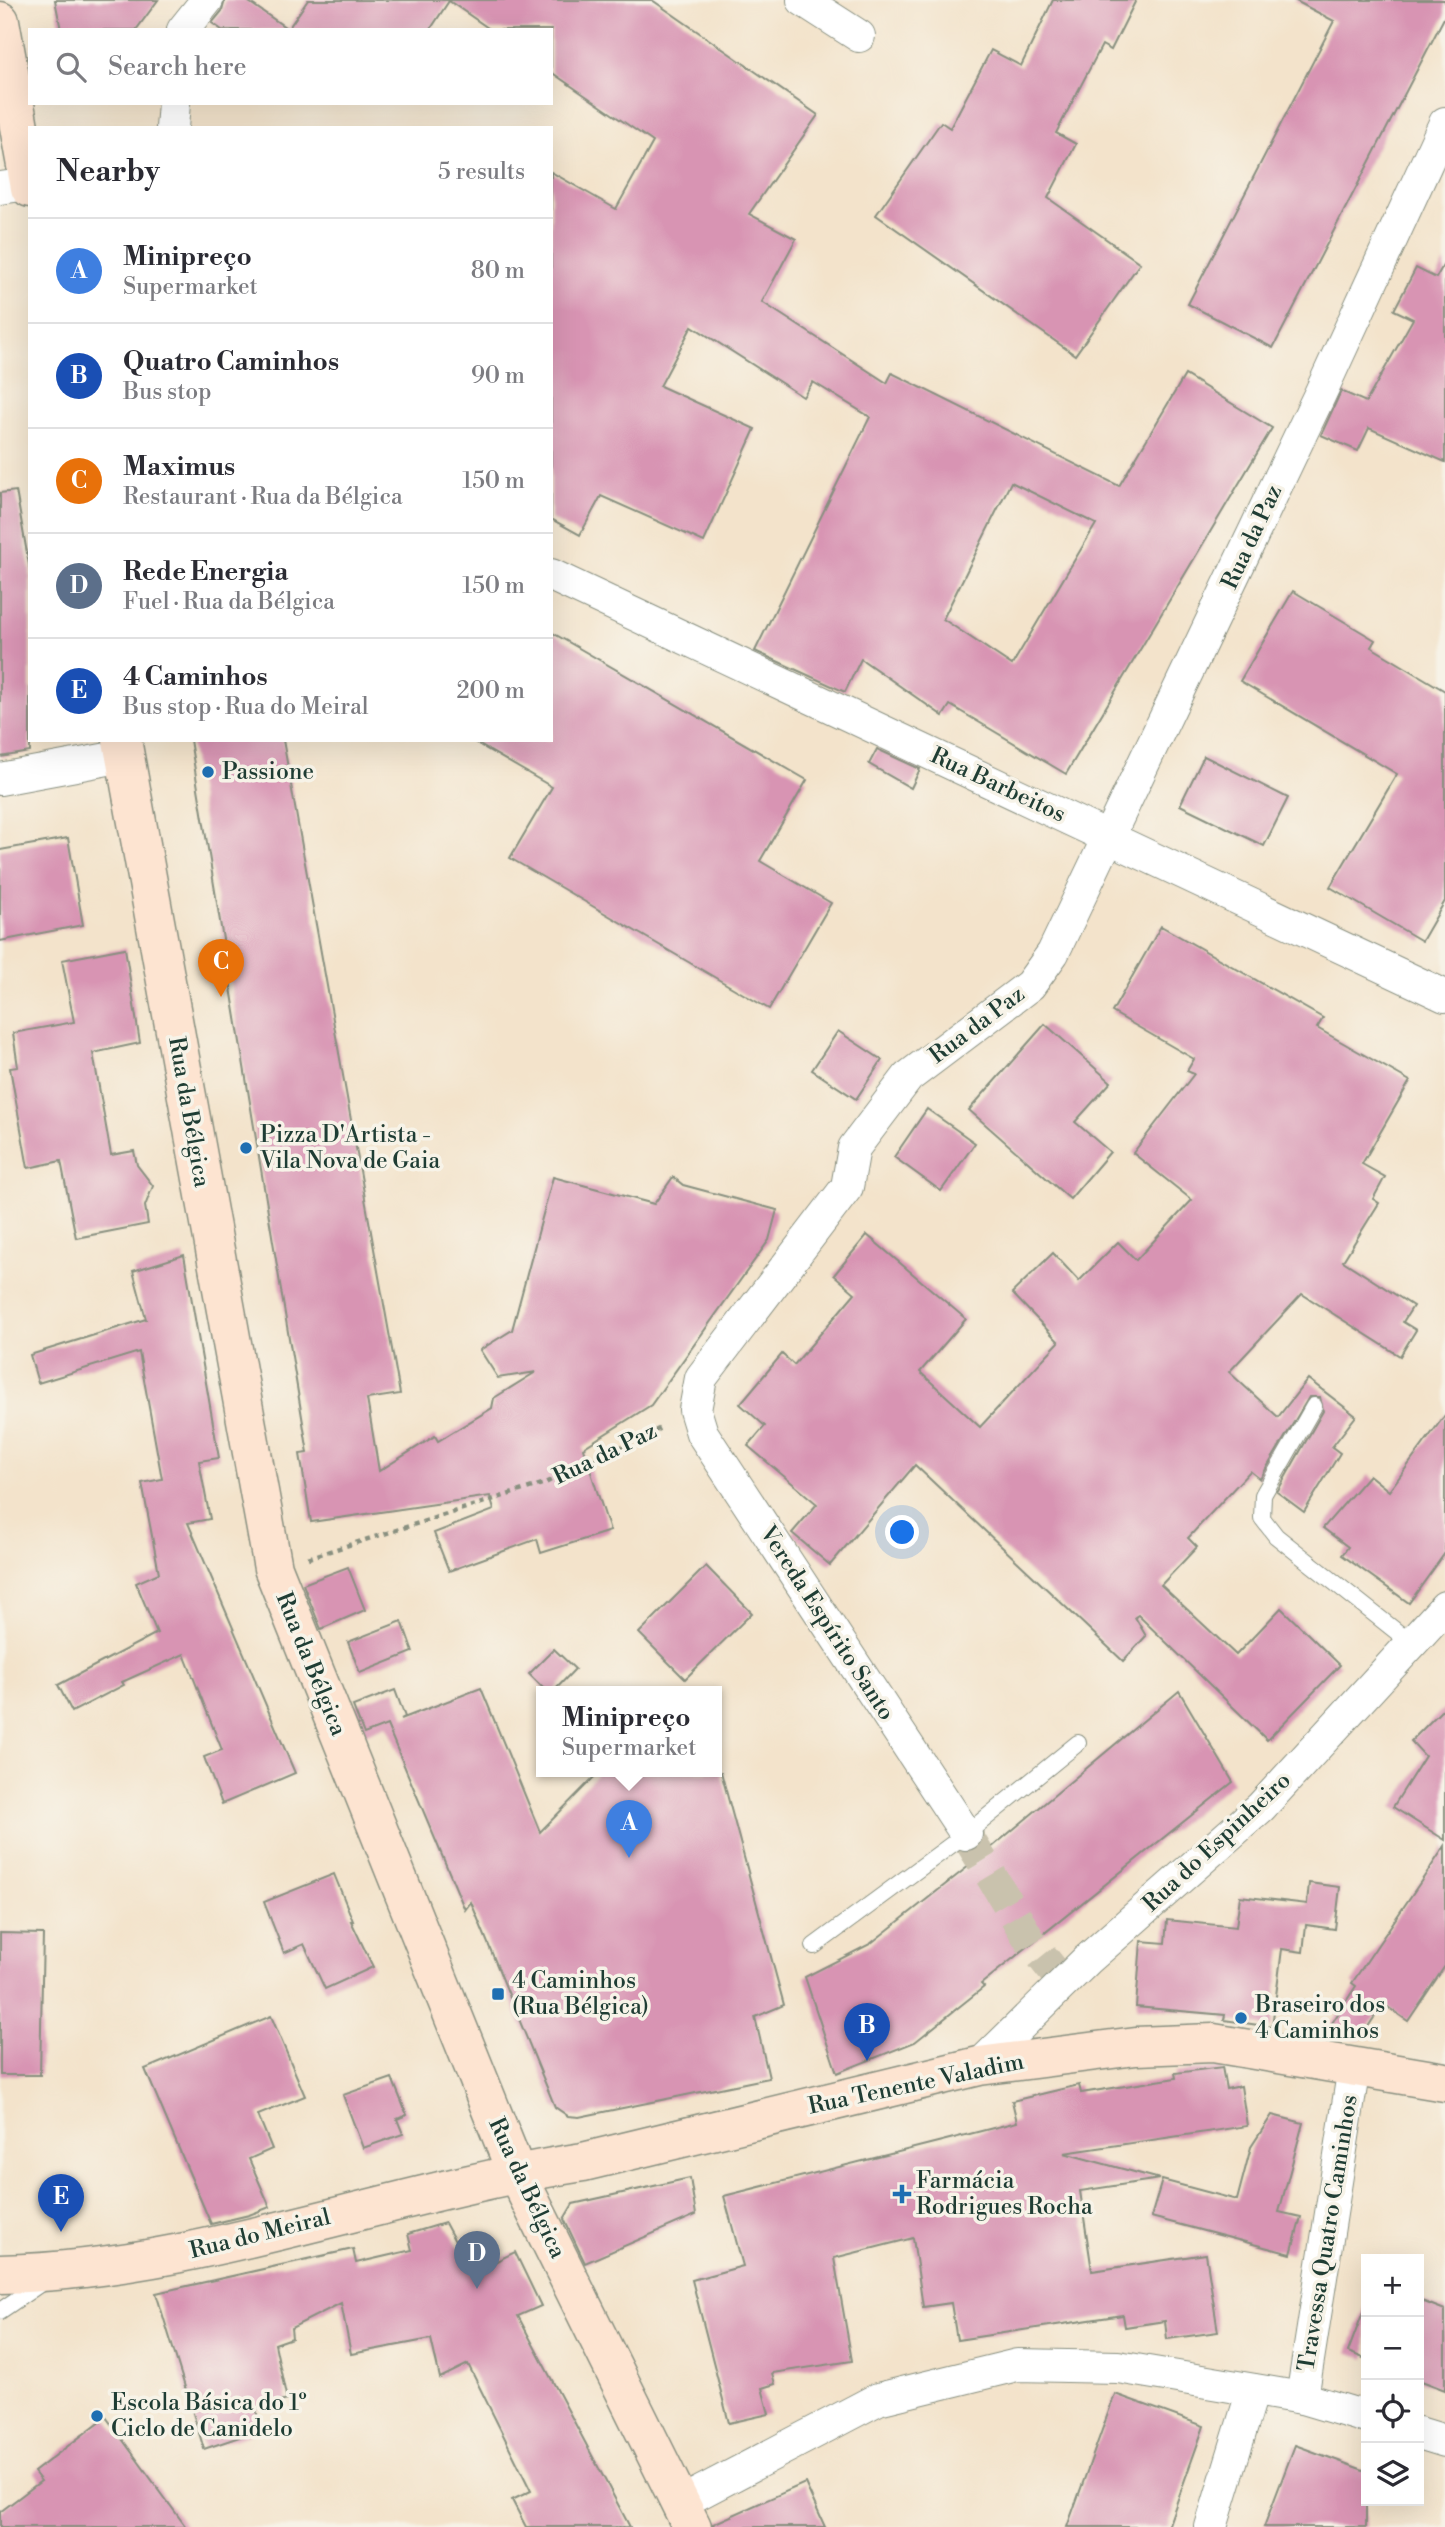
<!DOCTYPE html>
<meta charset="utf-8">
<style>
:root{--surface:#fff;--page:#f2f2f3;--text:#2b2b33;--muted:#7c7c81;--line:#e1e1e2;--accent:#111827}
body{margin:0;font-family:"Libre Bodoni",serif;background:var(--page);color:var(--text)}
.controls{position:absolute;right:21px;bottom:21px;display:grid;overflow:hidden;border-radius:0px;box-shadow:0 7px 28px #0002}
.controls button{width:63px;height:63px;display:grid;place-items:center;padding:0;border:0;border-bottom:2px solid var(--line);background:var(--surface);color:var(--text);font:35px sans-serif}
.you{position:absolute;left:903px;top:1533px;width:24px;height:24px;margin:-18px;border:5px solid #fff;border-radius:50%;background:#1a73e8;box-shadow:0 0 0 10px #1a73e833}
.badge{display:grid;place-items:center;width:46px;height:46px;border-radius:50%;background:var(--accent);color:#fff;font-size:23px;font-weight:700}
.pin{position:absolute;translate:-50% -58px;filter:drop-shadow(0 2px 4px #0008)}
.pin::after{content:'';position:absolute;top:37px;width:24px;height:21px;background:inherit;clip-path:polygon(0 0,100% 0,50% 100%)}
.popup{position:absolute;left:536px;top:1686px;width:186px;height:91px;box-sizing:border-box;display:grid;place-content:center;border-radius:0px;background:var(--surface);filter:drop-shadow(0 2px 5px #0005);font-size:23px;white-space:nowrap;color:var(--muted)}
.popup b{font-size:26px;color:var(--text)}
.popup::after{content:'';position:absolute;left:50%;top:100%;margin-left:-14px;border:14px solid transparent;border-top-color:var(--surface)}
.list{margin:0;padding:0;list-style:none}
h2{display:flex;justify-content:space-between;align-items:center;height:91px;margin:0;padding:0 28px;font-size:30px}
h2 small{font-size:23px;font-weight:400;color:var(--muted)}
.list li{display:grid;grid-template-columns:46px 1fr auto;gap:21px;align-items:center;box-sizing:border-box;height:105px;padding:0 28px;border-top:2px solid var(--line)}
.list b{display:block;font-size:26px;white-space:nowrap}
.list p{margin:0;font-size:23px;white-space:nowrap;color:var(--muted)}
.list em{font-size:23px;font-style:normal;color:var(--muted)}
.icon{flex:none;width:38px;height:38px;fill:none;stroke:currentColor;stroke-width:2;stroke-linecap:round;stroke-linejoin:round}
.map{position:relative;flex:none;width:1445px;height:2527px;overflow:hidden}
.search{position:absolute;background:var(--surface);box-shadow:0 7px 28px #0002;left:28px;top:28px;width:525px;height:77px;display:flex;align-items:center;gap:18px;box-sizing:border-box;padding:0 24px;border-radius:0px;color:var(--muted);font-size:26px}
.panel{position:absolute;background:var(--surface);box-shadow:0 7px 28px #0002;left:28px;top:126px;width:525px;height:616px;border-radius:0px}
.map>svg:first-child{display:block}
</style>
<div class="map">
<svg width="1445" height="2527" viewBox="0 0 1445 2527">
<rect width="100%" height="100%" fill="#f7f3e8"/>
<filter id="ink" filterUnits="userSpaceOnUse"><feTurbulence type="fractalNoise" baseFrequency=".0143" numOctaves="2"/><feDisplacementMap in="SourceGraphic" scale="14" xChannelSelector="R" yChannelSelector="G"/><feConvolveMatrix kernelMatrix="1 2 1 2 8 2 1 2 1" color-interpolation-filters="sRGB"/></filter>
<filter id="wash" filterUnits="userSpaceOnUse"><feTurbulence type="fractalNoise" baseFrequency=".00686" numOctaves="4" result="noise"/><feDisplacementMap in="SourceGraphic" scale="28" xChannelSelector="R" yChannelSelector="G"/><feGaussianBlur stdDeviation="1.57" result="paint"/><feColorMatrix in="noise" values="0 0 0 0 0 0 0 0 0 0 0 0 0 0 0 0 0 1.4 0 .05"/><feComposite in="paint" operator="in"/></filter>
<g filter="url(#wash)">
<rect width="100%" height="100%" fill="#f3e3cb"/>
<g id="blocks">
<!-- building -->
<g fill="#d894b3" fill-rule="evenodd">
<polygon points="55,0 158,0 136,30 61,30"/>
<path d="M225,0H246L288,29L308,0H652L818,115L749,214L796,239L762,302L887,383L892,373L1119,486L1185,375L1272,428L1066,774L950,705L943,716L861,659L845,692L755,651L870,417L813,382L803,397L692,326L660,386L755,429L704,542L601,496L580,535L551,519V172L616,209L653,142L551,72V30H491L449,1L430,30H222L212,23L222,11ZM1011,482L1096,524L1012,665L943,619Z"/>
<polygon points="1053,0 1136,0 1111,50 1102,45 1056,133 1076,144 1048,198 1140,263 1075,355 876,215 941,122 950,128 991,50 1021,66"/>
<polygon points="1294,0 1445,0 1445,16 1273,348 1188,304 1334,21"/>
<polygon points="1445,262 1445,462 1369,428 1358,451 1321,435 1341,391 1366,402 1413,319 1394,310 1416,268 1436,278"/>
<polygon points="16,491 30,570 30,752 0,757 0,493"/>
<polygon points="1293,591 1375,640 1371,647 1445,691 1445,901 1422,941 1330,887 1397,774 1240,681"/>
<polygon points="551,632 807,780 760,861 831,903 769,1009 510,858 552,787 471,740 551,740"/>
<polygon points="190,740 283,740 400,1394 367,1399 379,1471 435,1436 438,1441 492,1408 494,1398 536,1372 498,1378 480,1350 512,1330 553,1177 654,1204 673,1177 683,1185 777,1210 769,1240 651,1405 583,1448 610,1531 541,1553 537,1539 449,1571 434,1533 494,1510 490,1496 311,1522 300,1454 308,1453"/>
<polygon points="877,749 920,769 911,788 869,764"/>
<polygon points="1204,756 1288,798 1264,846 1180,805"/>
<polygon points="68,838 83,925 0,941 0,850"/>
<polygon points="1161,926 1323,1018 1317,1028 1410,1081 1362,1164 1385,1177 1373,1199 1379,1203 1343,1261 1413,1306 1403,1322 1416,1330 1400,1356 1302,1294 1229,1372 1278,1417 1308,1379 1356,1416 1332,1447 1340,1453 1304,1512 1277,1492 1323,1411 1320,1397 1309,1397 1260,1479 1250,1471 1188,1538 1197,1547 1161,1585 1236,1655 1281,1608 1340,1665 1267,1740 1138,1615 1135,1617 1146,1636 1123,1661 915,1465 830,1565 792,1533 817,1504 748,1446 765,1426 740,1404 782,1354 794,1365 855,1293 834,1275 867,1235 966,1319 920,1372 980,1427 1059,1342 1012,1293 1053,1253 1079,1281 1118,1242 1136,1260 1192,1200 1133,1153 1194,1074 1187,1071 1194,1059 1112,1012"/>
<polygon points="125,948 140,1043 93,1053 111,1155 134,1151 137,1165 153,1186 145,1206 148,1224 76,1238 61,1161 28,1168 10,1068 18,1067 13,1033 74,1022 62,960"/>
<polygon points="1045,1024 1111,1082 1075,1122 1110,1152 1070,1199 969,1110"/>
<polygon points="838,1031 882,1060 856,1099 812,1070"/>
<polygon points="927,1109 975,1143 941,1191 894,1157"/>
<polygon points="184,1255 219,1458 199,1461 210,1519 188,1523 295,1773 222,1804 204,1757 222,1750 184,1654 122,1682 124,1685 72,1712 58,1685 157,1633 136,1583 159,1573 142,1483 162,1479 139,1352 38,1383 30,1355 146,1319 133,1271"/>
<polygon points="1445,1415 1445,1553 1409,1603 1342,1555 1348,1547 1323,1528 1369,1475 1389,1491"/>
<polygon points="706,1566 752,1613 685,1679 639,1633"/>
<polygon points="348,1567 365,1610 321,1629 303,1584"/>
<polygon points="402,1621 413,1652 360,1673 348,1642"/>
<polygon points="554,1649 575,1669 553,1692 547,1692 529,1674"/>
<polygon points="481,1688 540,1832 599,1772 721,1772 784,2005 755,2017 769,2078 579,2117 568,2116 555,2107 471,1902 465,1910 387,1725 364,1734 353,1706 395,1690 405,1717 401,1719"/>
<polygon points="1179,1691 1233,1782 981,1984 984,1987 915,2042 837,2073 805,1977 870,1944 979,1858"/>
<polygon points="1445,1707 1445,1840 1393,1807 1425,1756 1411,1741"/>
<polygon points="1445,1846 1445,1966 1408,2021 1383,2004 1360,2039 1325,2034 1356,1986 1352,1983"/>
<polygon points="334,1874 353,1921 351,1921 373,1967 325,1989 304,1944 284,1953 264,1902"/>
<polygon points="1309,1883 1340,1887 1335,1929 1306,1925 1303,1952 1282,1949 1272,2027 1224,2020 1225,2015 1136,2007 1141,1941 1165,1943 1167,1920 1236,1927 1240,1896 1307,1904"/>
<polygon points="0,1933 43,1934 40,2075 0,2075"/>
<polygon points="271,2016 305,2096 258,2115 272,2149 249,2159 270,2207 249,2215 211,2224 145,2069"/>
<polygon points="1222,2067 1226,2089 1241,2086 1247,2126 1064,2153 1160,2179 1080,2191 1092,2271 1206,2254 1218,2332 1167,2339 1165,2321 1125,2327 1123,2315 957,2340 951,2303 923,2307 913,2238 834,2258 852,2361 772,2373 775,2384 762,2388 769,2414 729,2423 692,2280 743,2266 724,2196 1017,2122 1012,2101 1079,2085 1081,2093 1176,2078 1175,2073"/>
<polygon points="392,2078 407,2115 397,2119 403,2134 363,2148 343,2095"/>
<polygon points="1272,2115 1303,2123 1279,2212 1301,2217 1291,2254 1151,2217 1162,2180 1237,2200 1251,2147"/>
<polygon points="690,2178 696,2215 585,2263 564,2219 573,2204"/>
<polygon points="445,2223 472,2273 515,2252 541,2306 518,2316 630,2527 526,2527 512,2500 531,2491 468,2364 440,2378 431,2339 351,2354 341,2303 291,2328 292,2338 275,2344 287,2400 256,2409 260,2430 204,2449 156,2293 353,2249 356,2263 412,2250 408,2234"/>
<polygon points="1419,2300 1445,2310 1445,2390 1419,2380"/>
<polygon points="1366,2304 1366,2359 1348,2352"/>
<polygon points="1115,2394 1204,2426 1168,2527 1067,2527"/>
<polygon points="106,2417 186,2527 0,2527 0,2512 41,2481 34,2472"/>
<polygon points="1295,2445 1366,2471 1366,2527 1264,2527"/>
<polygon points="805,2483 825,2527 714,2527 713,2524"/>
</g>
</g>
</g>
<g filter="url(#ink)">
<use href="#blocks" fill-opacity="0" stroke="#899080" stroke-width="2"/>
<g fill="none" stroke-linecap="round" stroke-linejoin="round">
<!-- street-tunnel -->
<polyline stroke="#c9c2ad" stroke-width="32" stroke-dasharray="32 16" stroke-linecap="butt" points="966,1834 1032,1944 1064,1984"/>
<defs>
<g id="lane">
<polyline points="1314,1406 1263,1495 1262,1518 1276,1536 1411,1643"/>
<polyline points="814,1946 966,1834 1078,1743"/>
<polyline points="0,2311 44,2281"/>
</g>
<g id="street">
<polyline points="803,0 859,36"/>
<polyline points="183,30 207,0"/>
<polyline points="172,128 174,103"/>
<polyline points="0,188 29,184"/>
<polyline points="551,575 1445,996"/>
<polyline points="0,779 124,756"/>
<polyline points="966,1834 702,1433 695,1410 701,1378 847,1187 854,1148 908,1077 1030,985 1053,953 1320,394 1445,123"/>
<polyline points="979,2066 1087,1960 1261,1807 1445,1607"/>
<polyline points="1302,2398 1354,2067"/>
<polyline points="1419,2433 1445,2441"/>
<polyline points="682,2502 878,2399 1017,2365 1118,2367 1302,2398 1366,2417"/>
<polyline points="1211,2527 1253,2390"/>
</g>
<g id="secondary">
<polyline points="0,21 30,188"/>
<polyline points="122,740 273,1568 516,2172 692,2527"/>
<path d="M0,2274C199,2270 387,2192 583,2162L979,2066L1136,2046L1213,2043L1445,2082"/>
</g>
</defs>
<!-- lane casing -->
<use href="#lane" stroke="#899080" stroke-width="18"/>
<!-- street casing -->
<use href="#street" stroke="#899080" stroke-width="34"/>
<!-- secondary casing -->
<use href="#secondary" stroke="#899080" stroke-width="41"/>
<!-- path -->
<polyline stroke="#899080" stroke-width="4.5" stroke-dasharray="5 5" stroke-linecap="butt" points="308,1558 545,1483 663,1427"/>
<!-- lane -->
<use href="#lane" stroke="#fff" stroke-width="16"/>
<!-- street -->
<use href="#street" stroke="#fff" stroke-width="32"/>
<!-- secondary -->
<use href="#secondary" stroke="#fde4d1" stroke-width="38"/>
</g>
</g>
<!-- markers -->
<g fill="#1f6fb2" stroke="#f7f3e8" stroke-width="2.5">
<circle cx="208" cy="772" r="7"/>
<circle cx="246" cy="1148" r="7"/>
<rect x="491" y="1987" width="14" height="14" rx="3.5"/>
<circle cx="1241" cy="2018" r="7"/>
<path d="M898.5 2183.5h7v7h7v7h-7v7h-7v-7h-7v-7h7z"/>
<circle cx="97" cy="2416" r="7"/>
</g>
<g text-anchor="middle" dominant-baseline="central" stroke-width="7" stroke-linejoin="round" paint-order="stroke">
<!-- street labels -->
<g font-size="23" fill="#1f3d34" stroke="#f7f3e8">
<text transform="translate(1252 537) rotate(-65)">Rua da Paz</text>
<text transform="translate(998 785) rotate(25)">Rua Barbeitos</text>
<text transform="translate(977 1025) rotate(-37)">Rua da Paz</text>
<text transform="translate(189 1112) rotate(80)">Rua da Bélgica</text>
<text transform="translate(605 1454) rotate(-26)">Rua da Paz</text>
<text transform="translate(827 1623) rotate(57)">Vereda Espírito Santo</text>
<text transform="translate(311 1664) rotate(68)">Rua da Bélgica</text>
<text transform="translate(1217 1842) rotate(-43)">Rua do Espinheiro</text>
<text transform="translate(916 2084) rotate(-12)">Rua Tenente Valadim</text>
<text transform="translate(527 2188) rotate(65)">Rua da Bélgica</text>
<text transform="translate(1328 2233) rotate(-81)">Travessa Quatro Caminhos</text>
<text transform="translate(260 2234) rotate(-14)">Rua do Meiral</text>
</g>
<!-- poi labels -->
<g font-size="23" fill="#1f3d34" stroke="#f7f3e8" text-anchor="start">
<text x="222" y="772">Passione</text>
<text x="260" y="1135">Pizza D'Artista -<tspan x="260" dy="26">Vila Nova de Gaia</tspan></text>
<text x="512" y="1981">4 Caminhos<tspan x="512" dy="26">(Rua Bélgica)</tspan></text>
<text x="1255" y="2005">Braseiro dos<tspan x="1255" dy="26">4 Caminhos</tspan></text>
<text x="916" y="2181">Farmácia<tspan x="916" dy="26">Rodrigues Rocha</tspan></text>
<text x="111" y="2403">Escola Básica do 1º<tspan x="111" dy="26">Ciclo de Canidelo</tspan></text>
</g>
</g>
</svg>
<div class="controls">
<button>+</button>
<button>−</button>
<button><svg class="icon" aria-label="locate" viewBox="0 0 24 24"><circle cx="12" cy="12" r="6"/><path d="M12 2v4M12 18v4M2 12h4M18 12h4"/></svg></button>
<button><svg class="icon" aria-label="layers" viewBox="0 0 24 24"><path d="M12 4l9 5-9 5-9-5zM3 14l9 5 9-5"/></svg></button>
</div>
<div class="you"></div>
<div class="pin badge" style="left:629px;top:1858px;background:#3f7fe0">A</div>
<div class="popup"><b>Minipreço</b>Supermarket</div>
<div class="pin badge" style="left:867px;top:2061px;background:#1a4fb4">B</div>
<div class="pin badge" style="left:221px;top:997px;background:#e8710a">C</div>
<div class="pin badge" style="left:477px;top:2289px;background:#5c6f8a">D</div>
<div class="pin badge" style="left:61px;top:2232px;background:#1a4fb4">E</div>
<div class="search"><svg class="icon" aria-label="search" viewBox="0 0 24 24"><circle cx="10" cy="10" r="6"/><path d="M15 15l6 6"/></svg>Search here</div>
<section class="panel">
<h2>Nearby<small>5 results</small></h2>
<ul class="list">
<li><span class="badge" style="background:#3f7fe0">A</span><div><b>Minipreço</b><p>Supermarket</p></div><em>80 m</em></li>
<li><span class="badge" style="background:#1a4fb4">B</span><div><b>Quatro Caminhos</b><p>Bus stop</p></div><em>90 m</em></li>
<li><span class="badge" style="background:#e8710a">C</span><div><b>Maximus</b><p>Restaurant · Rua da Bélgica</p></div><em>150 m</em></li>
<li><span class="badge" style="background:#5c6f8a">D</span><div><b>Rede Energia</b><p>Fuel · Rua da Bélgica</p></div><em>150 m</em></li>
<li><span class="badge" style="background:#1a4fb4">E</span><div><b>4 Caminhos</b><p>Bus stop · Rua do Meiral</p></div><em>200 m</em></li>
</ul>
</section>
</div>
